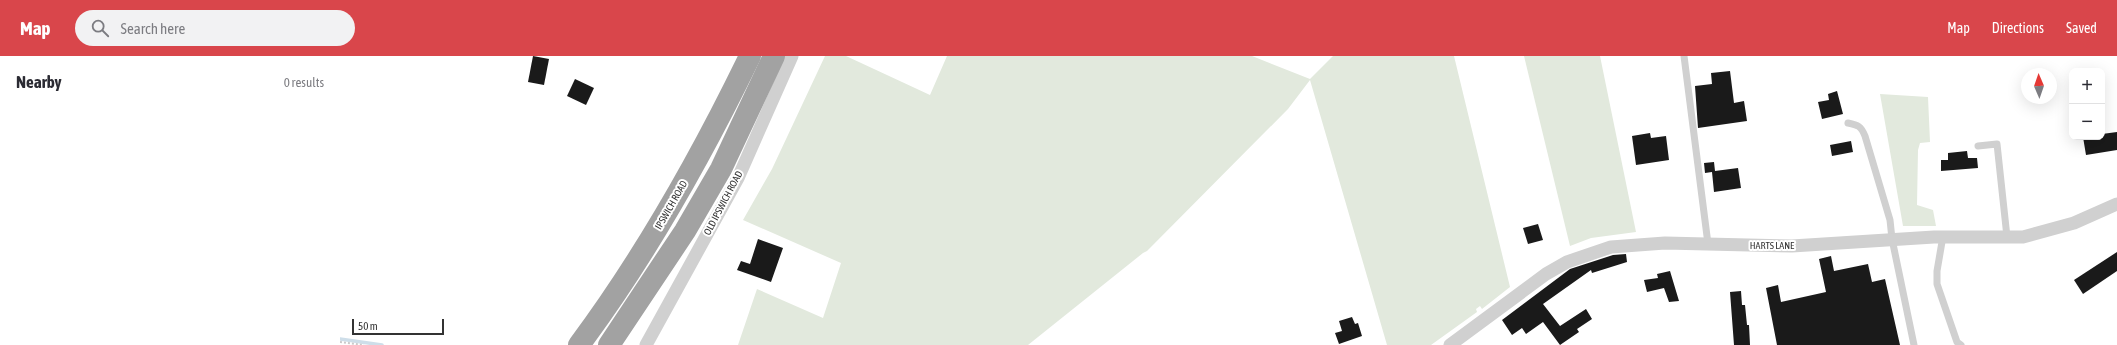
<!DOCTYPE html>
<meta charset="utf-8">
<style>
:root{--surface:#fff;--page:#f2f2f3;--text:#2b2b33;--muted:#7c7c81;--line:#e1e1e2;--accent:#d9464b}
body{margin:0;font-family:"Asap Condensed",sans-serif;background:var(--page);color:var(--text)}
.controls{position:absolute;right:12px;top:12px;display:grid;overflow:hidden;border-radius:8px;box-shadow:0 4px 16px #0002}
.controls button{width:36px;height:36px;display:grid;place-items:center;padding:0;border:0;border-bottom:1px solid var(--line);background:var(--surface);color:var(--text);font:20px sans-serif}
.compass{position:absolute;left:1681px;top:12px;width:36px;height:36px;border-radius:50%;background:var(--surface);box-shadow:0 4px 16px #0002;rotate:358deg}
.scale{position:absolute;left:12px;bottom:10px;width:92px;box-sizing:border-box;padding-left:4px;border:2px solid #333;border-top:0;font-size:11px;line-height:14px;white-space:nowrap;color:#333;-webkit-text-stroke:3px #fff;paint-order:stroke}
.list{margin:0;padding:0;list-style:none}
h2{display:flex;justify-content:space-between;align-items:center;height:52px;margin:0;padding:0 16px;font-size:17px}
h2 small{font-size:13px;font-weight:400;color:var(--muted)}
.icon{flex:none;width:22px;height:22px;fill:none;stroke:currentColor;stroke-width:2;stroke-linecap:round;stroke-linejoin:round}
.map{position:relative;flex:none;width:1777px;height:289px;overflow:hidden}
header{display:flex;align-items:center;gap:24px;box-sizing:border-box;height:56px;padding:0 20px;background:var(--accent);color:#fff}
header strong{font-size:19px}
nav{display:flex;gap:22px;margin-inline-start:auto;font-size:14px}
.search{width:280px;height:36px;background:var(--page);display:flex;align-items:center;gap:10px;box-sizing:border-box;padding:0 14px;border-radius:22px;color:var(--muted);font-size:15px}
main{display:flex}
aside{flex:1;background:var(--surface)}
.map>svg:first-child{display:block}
</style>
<header>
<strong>Map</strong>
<div class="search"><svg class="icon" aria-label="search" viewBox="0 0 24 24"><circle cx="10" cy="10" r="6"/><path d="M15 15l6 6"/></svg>Search here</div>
<nav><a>Map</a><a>Directions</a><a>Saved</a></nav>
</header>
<main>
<aside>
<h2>Nearby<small>0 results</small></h2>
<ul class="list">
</ul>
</aside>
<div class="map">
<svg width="1777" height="289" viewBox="0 0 1777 289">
<rect width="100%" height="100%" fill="#fff"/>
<!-- green -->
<g fill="#e2e9dd">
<polygon points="485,0 506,0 590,39 607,0 912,0 970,23 993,0 1114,0 1170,231 1142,253 1140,250 1136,253 1137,256 1091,289 1047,289 970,24 948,53 807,195 803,197 688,289 398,289 417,233 483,262 501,207 403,164 432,113"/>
<polygon points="1184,0 1260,0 1296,176 1251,182 1230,190"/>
<polygon points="1540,38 1588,41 1590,86 1580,87 1578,94 1577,149 1593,154 1596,170 1563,170"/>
</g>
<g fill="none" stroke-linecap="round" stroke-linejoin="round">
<!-- stream -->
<polyline stroke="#cedee9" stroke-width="3.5" points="0,283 42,289"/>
</g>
<!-- building -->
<g fill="#1a1a1a">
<polygon points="193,0 209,3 204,29 188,26"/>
<polygon points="1390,15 1394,47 1404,45 1407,65 1358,72 1355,30 1372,28 1371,17"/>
<polygon points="235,23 254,32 246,49 227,40"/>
<polygon points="1497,35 1503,58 1482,63 1478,46 1489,44 1488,38"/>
<polygon points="1777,76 1777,94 1746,99 1743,81 1762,81 1762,78"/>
<polygon points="1310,77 1311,82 1326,80 1329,104 1296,109 1292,80"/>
<polygon points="1511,85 1513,96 1492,100 1490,89"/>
<polygon points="1627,95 1628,102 1637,102 1638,112 1601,115 1601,104 1608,104 1608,97"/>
<polygon points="1374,106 1375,115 1398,112 1401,132 1374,136 1372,116 1365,117 1364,107"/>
<polygon points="1198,168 1203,184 1188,188 1183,172"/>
<polygon points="418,183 443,192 431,226 397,214 401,205 410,208"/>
<polygon points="1777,196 1777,215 1743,238 1734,224"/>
<polygon points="1286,198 1287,206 1252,217 1251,214 1203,248 1220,270 1246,253 1252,263 1237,273 1239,276 1220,289 1203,266 1186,278 1182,272 1172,279 1162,264 1230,213 1273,199"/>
<polygon points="1491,200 1494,215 1528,208 1532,226 1545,223 1560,289 1437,289 1426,232 1438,229 1441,246 1486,236 1479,203"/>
<polygon points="1330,215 1339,245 1329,246 1324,232 1307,236 1304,224 1318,222 1317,218"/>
<polygon points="1401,235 1402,249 1405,249 1407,269 1409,269 1410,289 1394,289 1390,236"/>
<polygon points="1012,261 1015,268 1018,267 1022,280 999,288 995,277 1002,275 999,265"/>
</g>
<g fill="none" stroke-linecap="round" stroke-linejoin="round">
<!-- path -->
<polyline stroke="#cacaca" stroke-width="2" stroke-dasharray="2 2" stroke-linecap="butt" points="0,286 24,289"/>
<!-- service -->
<g stroke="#d0d0d0" stroke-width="7">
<polyline points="1344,0 1368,188"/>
<path d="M1508,67C1518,69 1521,70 1525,80L1550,164L1552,183L1574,289"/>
<polyline points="1638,90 1657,88 1667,181"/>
<polyline points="1603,180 1597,215 1597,228 1617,286 1621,289"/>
</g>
<!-- minor -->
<g stroke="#d0d0d0" stroke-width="13">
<polyline points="306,289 398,122 452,0"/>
<polyline points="1110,289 1206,218 1227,206 1271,191 1325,187 1452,190 1594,181 1683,181 1734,167 1777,148"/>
</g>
<!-- trunk -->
<g stroke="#a2a2a2" stroke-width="22">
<path d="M239,289C306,199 361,101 410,0"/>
<polyline points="269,289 345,175 381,113 434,0"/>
</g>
</g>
<g text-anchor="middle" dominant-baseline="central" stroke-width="4" stroke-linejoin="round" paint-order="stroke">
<!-- street labels -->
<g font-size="10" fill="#333" stroke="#fff">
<text transform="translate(383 147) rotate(-62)">OLD IPSWICH ROAD</text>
<text transform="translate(331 149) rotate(-60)">IPSWICH ROAD</text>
<text x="1432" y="189">HARTS LANE</text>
</g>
</g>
</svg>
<div class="controls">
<button>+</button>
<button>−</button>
</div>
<svg class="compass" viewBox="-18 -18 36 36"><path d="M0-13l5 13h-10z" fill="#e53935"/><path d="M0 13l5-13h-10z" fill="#7c7c81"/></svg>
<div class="scale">50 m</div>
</div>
</main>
